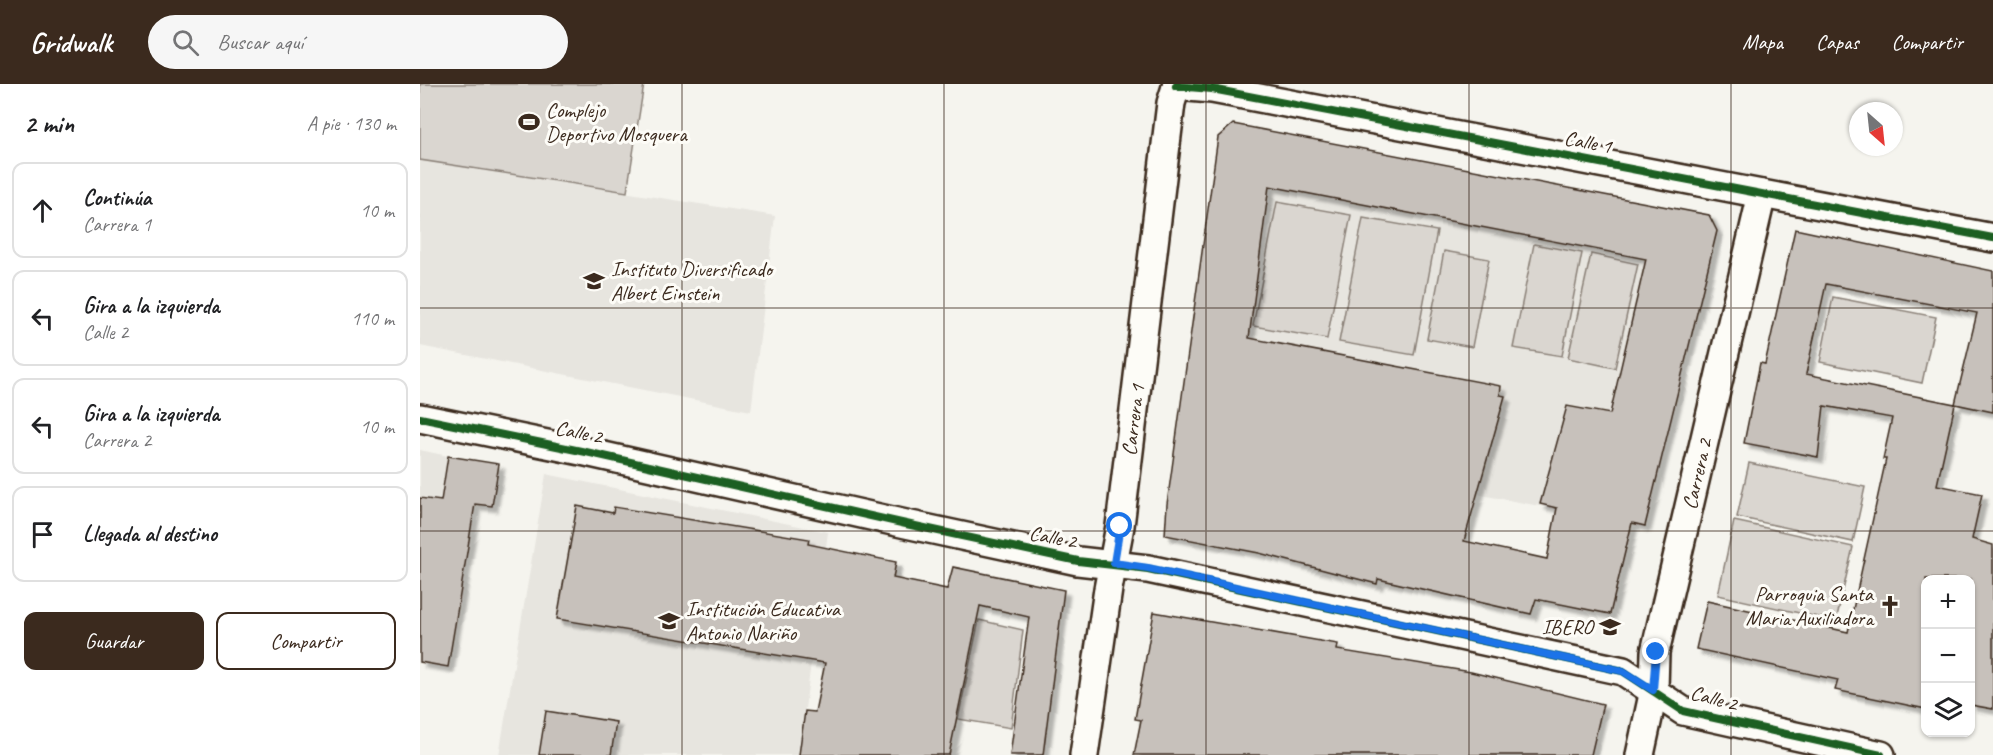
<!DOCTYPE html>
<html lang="es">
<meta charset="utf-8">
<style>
:root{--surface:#fff;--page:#f6f6f6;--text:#202124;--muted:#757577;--line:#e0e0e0;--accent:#3b2a1e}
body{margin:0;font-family:Caveat,sans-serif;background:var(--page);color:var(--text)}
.controls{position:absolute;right:18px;bottom:18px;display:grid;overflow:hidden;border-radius:12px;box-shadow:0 2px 4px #0004}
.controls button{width:54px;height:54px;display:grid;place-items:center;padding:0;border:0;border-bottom:2px solid var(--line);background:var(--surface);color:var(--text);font:30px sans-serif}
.compass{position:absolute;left:1429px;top:18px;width:54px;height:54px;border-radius:50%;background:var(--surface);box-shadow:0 2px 4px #0004;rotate:153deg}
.stop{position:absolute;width:18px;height:18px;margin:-14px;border:4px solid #1a73e8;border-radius:50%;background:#fff}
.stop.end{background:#1a73e8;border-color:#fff;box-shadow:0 2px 6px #0008}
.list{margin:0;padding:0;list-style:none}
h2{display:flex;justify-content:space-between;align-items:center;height:78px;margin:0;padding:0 24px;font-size:26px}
h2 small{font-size:20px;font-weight:400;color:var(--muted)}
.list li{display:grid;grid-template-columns:39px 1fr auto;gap:18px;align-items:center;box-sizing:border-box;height:96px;margin:0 12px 12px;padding:0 12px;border:2px solid var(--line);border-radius:12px}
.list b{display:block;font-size:22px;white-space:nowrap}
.list p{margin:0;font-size:20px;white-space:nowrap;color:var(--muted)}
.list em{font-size:20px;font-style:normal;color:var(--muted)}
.actions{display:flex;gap:12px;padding:18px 24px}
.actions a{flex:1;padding:14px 0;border:2px solid var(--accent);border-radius:12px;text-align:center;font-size:21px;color:var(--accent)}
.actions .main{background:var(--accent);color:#fff}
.icon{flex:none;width:33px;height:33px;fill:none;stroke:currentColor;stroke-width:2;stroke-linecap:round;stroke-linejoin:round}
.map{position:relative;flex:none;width:1573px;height:671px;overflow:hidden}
header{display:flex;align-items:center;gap:36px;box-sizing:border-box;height:84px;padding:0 30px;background:var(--accent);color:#fff}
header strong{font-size:28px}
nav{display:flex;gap:33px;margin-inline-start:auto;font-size:21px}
.search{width:420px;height:54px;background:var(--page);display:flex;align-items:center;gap:15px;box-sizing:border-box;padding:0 21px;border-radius:33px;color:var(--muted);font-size:22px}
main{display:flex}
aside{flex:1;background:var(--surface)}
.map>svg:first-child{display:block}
</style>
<header>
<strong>Gridwalk</strong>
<div class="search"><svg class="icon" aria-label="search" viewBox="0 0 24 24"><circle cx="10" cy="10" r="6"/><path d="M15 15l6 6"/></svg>Buscar aquí</div>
<nav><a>Mapa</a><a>Capas</a><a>Compartir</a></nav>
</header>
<main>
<aside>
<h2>2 min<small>A pie · 130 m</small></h2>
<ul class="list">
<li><svg class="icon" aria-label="ahead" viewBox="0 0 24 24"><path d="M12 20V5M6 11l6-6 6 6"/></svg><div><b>Continúa</b><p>Carrera 1</p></div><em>10 m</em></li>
<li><svg class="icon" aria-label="left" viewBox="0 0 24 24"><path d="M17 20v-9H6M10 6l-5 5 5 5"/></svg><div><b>Gira a la izquierda</b><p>Calle 2</p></div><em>110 m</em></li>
<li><svg class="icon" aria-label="left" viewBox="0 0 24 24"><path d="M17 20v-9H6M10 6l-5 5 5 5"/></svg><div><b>Gira a la izquierda</b><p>Carrera 2</p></div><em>10 m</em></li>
<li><svg class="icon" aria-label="arrive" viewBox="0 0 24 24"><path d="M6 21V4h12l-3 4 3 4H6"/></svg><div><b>Llegada al destino</b></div></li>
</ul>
<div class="actions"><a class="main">Guardar</a><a>Compartir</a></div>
</aside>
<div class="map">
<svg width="1573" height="671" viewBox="0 0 1573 671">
<defs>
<filter id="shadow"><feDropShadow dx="5.5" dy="5.5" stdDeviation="1.5" flood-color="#0004"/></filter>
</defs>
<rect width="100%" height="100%" fill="#f5f4ee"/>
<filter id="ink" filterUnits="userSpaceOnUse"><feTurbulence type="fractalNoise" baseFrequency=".0167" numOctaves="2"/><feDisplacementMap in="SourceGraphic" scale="12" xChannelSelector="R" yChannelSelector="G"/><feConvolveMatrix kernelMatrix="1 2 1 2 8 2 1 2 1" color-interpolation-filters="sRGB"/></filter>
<g filter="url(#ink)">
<!-- built -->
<g fill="#e7e5df">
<polygon points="813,40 1289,131 1297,147 1225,442 1056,410 816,353 798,53"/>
<polygon points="0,76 355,132 331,327 0,262"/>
<polygon points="0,366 28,372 0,543"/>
<polygon points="126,390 408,448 379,671 79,671"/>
</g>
<!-- green -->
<g fill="#dad6d0" stroke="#8a8077" stroke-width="1.5">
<polygon points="0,0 224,0 207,108 0,76"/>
<polygon points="857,118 931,131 907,255 833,242"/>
<polygon points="943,134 1017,147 994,271 919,258"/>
<polygon points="1114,160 1162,169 1142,272 1093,264"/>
<polygon points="1024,167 1069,175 1052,263 1007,255"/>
<polygon points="1171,170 1218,180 1195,284 1148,274"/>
<polygon points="1413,213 1516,233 1502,299 1400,278"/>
<polygon points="1329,379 1445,403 1433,458 1317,433"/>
<polygon points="1314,437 1433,463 1416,537 1298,511"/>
<polygon points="559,536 603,546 591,644 538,635"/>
</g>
<!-- building -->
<g fill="#c7c1bb" stroke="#3b2a1e" stroke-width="1.5" fill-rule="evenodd" filter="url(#shadow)">
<path d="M813,40L1289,131L1297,147L1225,442L1212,439L1190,530L1116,515L1111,530L958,495L957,500L839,469L745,451L747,420L798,53ZM849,102L1226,175L1190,330L1147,322L1120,420L1137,424L1127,475L1044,457L1085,312L1080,311L1081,302L829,254Z"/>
<path d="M1375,145L1573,187V328L1535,320L1517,401L1562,410L1552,455L1573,461V625L1551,621V495H1506V625L1415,606L1418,596L1276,565L1287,517L1428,548L1466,375H1463L1472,334L1404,322L1398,373L1324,359L1340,279L1345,280ZM1406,200L1557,229L1535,320L1386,290Z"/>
<polygon points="28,372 79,380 72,422 55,420 28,583 0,578 0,414 21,417"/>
<polygon points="157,422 193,429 194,423 389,455 388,460 476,478 473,494 527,505 533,483 644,506 623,671 590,671 609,533 560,522 529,671 379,671 385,627 395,628 405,579 137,535"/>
<polygon points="734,528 918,560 917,566 1051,588 1183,620 1171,671 714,671 721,636 715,635"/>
<polygon points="126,627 196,638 191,671 119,671"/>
</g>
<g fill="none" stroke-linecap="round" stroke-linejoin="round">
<defs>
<g id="street">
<polyline points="756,2 792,5 1573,154"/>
<polyline points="0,334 166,368 486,440 658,477 728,485 1203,587 1263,627 1461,671"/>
<polyline points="664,671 688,505 700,442 751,19 757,0"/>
<polyline points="1220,671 1234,606 1235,568 1342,110"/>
</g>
</defs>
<!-- street casing -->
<use href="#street" stroke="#3b2a1e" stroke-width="32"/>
<!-- street -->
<use href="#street" stroke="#fdfcf7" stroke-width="27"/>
<defs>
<g id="cycleway">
<polyline points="757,0 756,2 792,5 1573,154"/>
<polyline points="0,334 166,368 486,440 658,477 728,485 1203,587 1263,627 1461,671"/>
</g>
</defs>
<!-- cycleway casing -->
<use href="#cycleway" stroke="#fdfcf7" stroke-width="11"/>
<!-- cycleway -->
<use href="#cycleway" stroke="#1b5e20" stroke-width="8"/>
</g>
</g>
<g fill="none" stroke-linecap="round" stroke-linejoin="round" filter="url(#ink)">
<!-- route -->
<polyline stroke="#1a73e8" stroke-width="8" points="700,442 694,479 728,484 1203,587 1233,606 1236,568"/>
</g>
<!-- grid -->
<path fill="none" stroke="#3b2a1e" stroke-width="1.5" stroke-opacity="0.55" d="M262,0V671M524,0V671M786,0V671M1049,0V671M1311,0V671M0,224H1573M0,447H1573"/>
<!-- icons -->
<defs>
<symbol id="stadium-bare" viewBox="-9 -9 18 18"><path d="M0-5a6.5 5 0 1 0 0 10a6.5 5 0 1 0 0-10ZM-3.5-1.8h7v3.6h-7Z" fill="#3b2a1e" stroke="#fdfcf7" stroke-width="2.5" paint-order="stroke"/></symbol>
<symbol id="school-bare" viewBox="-9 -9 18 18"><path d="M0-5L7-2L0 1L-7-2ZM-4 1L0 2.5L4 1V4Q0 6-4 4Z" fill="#3b2a1e" stroke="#fdfcf7" stroke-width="2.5" paint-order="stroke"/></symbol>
<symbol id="church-bare" viewBox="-9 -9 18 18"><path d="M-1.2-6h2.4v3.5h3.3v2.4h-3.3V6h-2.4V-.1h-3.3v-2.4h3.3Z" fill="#3b2a1e" stroke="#fdfcf7" stroke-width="2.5" paint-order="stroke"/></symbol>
<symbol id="university-bare" viewBox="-9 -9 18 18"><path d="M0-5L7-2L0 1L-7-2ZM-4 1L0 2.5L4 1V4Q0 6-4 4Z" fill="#3b2a1e" stroke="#fdfcf7" stroke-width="2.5" paint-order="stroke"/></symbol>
</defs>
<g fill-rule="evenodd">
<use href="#stadium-bare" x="94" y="23" width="30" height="30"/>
<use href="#school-bare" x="159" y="182" width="30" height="30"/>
<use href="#church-bare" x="1455" y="507" width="30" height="30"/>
<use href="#school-bare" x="234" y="522" width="30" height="30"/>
<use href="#university-bare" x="1175" y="528" width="30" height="30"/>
</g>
<g text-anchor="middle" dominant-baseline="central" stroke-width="6" stroke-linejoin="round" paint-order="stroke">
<!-- poi labels -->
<g font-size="21" fill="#3b2a1e" stroke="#fdfcf7" text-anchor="start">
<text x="126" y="26">Complejo<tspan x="126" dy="24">Deportivo Mosquera</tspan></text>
<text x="191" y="185">Instituto Diversificado<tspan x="191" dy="24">Albert Einstein</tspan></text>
<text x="1453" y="510" text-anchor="end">Parroquia Santa<tspan x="1453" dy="24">Maria Auxiliadora</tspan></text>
<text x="266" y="525">Institución Educativa<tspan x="266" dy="24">Antonio Nariño</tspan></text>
<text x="1173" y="543" text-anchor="end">IBERO</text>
</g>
<!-- street labels -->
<g font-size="21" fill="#3b2a1e" stroke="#fdfcf7">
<text transform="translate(1168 58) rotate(11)">Calle 1</text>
<text transform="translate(713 336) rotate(-83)">Carrera 1</text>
<text transform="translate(159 348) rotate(12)">Calle 2</text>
<text transform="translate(1277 390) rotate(-77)">Carrera 2</text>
<text transform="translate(633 453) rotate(11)">Calle 2</text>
<text transform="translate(1294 614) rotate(15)">Calle 2</text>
</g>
</g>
</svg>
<div class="controls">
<button>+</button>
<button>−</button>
<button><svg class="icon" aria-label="layers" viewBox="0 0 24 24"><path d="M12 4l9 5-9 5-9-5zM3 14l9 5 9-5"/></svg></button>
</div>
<svg class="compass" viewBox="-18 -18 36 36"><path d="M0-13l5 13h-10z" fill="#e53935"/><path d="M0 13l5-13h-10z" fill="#757577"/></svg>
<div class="stop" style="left:700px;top:442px"></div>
<div class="stop end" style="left:1236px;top:568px"></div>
</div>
</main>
